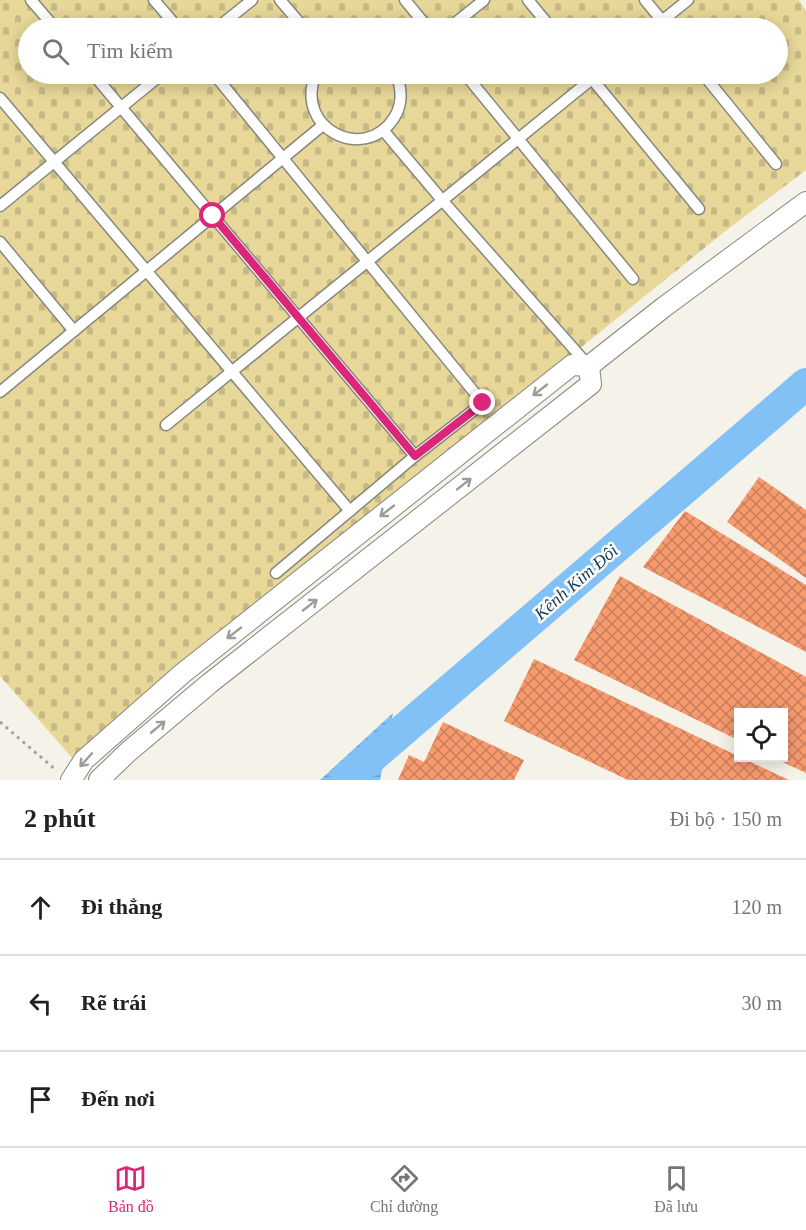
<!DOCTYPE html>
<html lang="vi">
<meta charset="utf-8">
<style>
:root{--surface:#fff;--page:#f2f2f2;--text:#222;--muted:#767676;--line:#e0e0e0;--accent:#db2777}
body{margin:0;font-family:Georgia,serif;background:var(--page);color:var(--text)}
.controls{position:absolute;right:18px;bottom:18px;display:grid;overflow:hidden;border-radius:0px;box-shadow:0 3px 15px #0003}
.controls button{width:54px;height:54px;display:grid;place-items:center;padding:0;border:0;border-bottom:2px solid var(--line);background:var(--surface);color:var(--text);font:30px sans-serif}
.stop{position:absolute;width:18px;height:18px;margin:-14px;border:4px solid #db2777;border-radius:50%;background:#fff}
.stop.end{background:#db2777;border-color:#fff;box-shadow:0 2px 6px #0008}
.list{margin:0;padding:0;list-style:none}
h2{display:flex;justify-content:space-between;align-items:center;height:78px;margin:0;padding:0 24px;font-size:26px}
h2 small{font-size:20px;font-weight:400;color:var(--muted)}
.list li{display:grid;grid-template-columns:39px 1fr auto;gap:18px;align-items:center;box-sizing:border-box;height:96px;padding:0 24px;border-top:2px solid var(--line)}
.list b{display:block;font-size:22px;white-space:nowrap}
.list em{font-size:20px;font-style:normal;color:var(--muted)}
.icon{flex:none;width:33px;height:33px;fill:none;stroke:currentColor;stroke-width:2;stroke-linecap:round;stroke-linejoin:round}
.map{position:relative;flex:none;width:806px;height:780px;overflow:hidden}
.search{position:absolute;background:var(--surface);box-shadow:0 3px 15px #0003;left:18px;right:18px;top:18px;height:66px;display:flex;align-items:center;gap:15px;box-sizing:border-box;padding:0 21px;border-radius:33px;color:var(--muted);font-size:22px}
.sheet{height:366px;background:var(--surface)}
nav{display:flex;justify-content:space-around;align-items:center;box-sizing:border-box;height:84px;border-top:2px solid var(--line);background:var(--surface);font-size:16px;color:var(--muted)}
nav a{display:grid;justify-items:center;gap:3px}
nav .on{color:var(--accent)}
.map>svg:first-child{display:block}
</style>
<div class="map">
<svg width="806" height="780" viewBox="0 0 806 780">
<defs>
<pattern id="cemetery-stones" width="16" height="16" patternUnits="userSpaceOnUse" patternTransform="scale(1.5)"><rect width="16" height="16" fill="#e7d798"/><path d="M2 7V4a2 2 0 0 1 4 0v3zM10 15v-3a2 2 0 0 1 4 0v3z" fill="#c7b984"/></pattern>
<pattern id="water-rules" width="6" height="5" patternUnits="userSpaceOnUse" patternTransform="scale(1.5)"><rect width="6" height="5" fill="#81c1f6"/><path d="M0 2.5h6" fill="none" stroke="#6b9ec8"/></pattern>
<pattern id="building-cross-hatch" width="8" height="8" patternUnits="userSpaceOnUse" patternTransform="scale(1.5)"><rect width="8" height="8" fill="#f79b6e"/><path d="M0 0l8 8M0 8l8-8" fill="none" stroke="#c97f5b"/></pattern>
</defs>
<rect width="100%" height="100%" fill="#f5f3e9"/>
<!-- cemetery -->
<path fill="url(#cemetery-stones)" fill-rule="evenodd" d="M0,0H799L806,11V170L728,229L245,618L74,760L0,676ZM28,28H778V74H28Z"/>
<!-- water -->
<polygon fill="url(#water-rules)" points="393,713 380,780 320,780"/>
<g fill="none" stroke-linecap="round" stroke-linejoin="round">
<!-- river -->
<polyline stroke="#81c1f6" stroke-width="32" points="345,780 806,384"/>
</g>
<!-- building -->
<g fill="url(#building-cross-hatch)">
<polygon points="759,477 806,510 806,578 727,522"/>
<polygon points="685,511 806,585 806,652 643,567"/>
<polygon points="620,576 806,677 806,773 774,758 784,758 784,712 738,712 738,740 574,660"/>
<polygon points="534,659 738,756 738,758 742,758 789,780 628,780 504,721"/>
<polygon points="443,722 524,760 514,780 398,780 409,755 424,762"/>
</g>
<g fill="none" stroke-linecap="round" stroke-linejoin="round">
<defs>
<g id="service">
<polyline points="31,0 55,28"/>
<polyline points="154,0 178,28"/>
<polyline points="280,0 304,28"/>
<polyline points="405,0 428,28"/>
<polyline points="528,0 551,28"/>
<polyline points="645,0 668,28"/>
<polyline points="217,28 252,0"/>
<polyline points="449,28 484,0"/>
<polyline points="653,28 688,0"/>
<polyline points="93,74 415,456"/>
<polyline points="214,74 483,403 415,456 276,573"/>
<path d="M316,74C293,128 364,164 394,118C403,104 402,89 396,74"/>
<polyline points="465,74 633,279"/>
<polyline points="588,74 699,209"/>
<polyline points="703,74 776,164"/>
<polyline points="0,98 350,511"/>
<polyline points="383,130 442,200 588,365"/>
<polyline points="0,206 162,74"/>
<polyline points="0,242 74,331"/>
<polyline points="0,392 323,125"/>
<polyline points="166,425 598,74"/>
</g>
<g id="minor">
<polyline points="71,780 84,760 183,673 572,365 589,366 664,307 806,202"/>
<polyline points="99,780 128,752 210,683 591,384 589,366"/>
</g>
</defs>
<!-- service casing -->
<use href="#service" stroke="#88867e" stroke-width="13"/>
<!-- minor casing -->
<use href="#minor" stroke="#88867e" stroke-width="22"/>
<!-- path -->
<polyline stroke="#a4a39b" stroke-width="3" stroke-dasharray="3 4.5" stroke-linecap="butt" points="0,722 57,771"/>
<!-- service -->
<use href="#service" stroke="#fff" stroke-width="10"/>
<!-- minor -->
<use href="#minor" stroke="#fff" stroke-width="20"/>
</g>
<!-- one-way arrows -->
<defs><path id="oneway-shaft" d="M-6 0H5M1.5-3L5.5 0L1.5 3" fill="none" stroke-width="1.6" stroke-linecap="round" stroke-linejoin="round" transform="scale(1.5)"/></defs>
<g stroke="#9d9c9a">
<use href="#oneway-shaft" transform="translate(540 390) rotate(142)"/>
<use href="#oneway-shaft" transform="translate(464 484) rotate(-38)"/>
<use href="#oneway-shaft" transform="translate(387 511) rotate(142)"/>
<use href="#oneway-shaft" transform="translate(310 605) rotate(-38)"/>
<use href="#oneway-shaft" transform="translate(234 633) rotate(142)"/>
<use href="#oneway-shaft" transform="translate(158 727) rotate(-40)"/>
<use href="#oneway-shaft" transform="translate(86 760) rotate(132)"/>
</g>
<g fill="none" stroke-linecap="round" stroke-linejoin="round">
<!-- route -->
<polyline stroke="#db2777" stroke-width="8" points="213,216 415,456 483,403"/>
</g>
<g text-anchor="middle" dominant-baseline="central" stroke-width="5" stroke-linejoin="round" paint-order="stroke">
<!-- water labels -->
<g font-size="18" font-style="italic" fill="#183b56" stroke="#fff">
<text transform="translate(576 582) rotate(-41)">Kênh Kim Đôi</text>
</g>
</g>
</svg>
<div class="controls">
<button><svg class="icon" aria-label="locate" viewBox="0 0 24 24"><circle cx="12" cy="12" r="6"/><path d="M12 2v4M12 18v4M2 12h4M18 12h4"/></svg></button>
</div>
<div class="stop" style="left:213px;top:216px"></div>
<div class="stop end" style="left:483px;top:403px"></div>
<div class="search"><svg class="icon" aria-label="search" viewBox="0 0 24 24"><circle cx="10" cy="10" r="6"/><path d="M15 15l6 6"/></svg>Tìm kiếm</div>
</div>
<section class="sheet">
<h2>2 phút<small>Đi bộ · 150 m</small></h2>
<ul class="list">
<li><svg class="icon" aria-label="ahead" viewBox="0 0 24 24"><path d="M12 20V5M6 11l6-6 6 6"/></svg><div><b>Đi thẳng</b></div><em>120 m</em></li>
<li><svg class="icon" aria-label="left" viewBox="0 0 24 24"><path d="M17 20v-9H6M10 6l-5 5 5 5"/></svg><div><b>Rẽ trái</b></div><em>30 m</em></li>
<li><svg class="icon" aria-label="arrive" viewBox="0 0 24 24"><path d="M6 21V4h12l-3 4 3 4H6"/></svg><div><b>Đến nơi</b></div></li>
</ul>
</section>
<nav>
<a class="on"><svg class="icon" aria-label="map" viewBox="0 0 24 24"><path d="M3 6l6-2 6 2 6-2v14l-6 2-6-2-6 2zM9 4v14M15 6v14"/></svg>Bản đồ</a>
<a><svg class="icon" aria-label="directions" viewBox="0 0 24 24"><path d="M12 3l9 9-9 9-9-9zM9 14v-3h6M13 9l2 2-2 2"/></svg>Chỉ đường</a>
<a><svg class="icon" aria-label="saved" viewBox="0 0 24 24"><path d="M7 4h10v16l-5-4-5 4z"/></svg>Đã lưu</a>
</nav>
